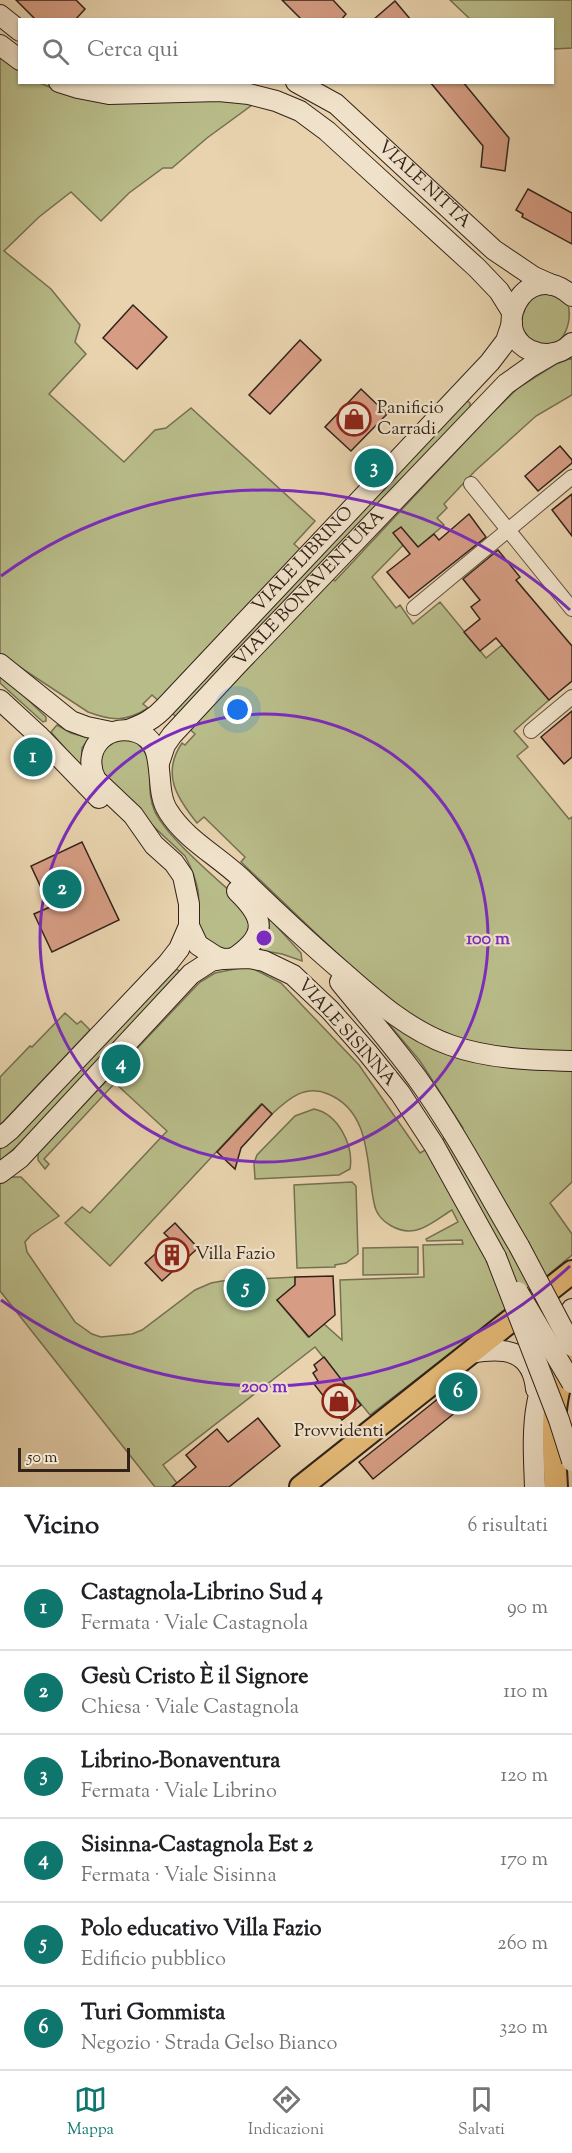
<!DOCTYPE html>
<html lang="it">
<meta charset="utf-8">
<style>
:root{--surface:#fff;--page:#f6f6f6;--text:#202124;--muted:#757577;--line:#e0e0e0;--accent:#0f766e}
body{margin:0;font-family:"Sorts Mill Goudy",serif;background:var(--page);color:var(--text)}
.scale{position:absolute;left:18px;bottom:15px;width:112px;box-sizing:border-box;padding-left:6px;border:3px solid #32231a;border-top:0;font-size:16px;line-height:21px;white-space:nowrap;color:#32231a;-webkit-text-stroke:4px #f0e2ca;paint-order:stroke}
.you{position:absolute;left:238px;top:710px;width:21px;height:21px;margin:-15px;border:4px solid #fff;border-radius:50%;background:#1a73e8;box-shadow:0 0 0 9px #1a73e833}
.badge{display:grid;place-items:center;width:39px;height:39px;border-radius:50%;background:var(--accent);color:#fff;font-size:20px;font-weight:700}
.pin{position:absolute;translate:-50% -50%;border:3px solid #fff;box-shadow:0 2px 6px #0006}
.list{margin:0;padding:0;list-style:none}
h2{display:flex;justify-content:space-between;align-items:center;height:78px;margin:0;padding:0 24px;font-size:26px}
h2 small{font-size:20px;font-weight:400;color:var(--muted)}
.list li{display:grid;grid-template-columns:39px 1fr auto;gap:18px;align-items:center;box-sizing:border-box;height:84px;padding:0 24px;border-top:2px solid var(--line)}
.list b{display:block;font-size:22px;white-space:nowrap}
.list p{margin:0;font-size:20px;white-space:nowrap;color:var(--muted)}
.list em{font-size:20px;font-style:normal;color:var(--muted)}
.icon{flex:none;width:33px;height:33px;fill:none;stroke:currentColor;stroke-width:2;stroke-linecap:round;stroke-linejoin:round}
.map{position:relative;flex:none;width:572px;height:1487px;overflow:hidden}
.search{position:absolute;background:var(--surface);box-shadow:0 2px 4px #0004;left:18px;right:18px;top:18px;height:66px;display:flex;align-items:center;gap:15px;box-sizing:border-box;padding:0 21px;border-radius:0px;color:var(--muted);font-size:22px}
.sheet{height:582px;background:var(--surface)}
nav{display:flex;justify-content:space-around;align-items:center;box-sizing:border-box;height:84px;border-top:2px solid var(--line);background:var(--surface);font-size:16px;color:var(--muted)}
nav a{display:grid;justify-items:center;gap:3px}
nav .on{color:var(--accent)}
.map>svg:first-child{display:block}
</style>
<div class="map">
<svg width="572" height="1487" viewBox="0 0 572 1487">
<rect width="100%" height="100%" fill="#e8d3ae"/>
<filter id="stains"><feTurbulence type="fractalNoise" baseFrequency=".00333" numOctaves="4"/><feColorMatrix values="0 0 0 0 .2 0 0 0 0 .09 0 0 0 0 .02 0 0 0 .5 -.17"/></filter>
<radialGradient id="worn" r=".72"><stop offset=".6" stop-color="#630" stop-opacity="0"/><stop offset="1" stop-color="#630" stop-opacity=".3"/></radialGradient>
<!-- green -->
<g fill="#b8bc89" stroke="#757052" stroke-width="1.5">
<polygon points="450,0 572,0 572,48 553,49 552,20 470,19"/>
<path d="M0,56L19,70L20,82L40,83L57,90L250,102L252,105L207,138L172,168H163L129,193L101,221L71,192L39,217L4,251L51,289L80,325L75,342L86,354L49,394L124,462L155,430L166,428L191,408L315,521L294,544L313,561L467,400L470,403V407L320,567L335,581L491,414L518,388L556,364L572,358V395L536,416L475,471L444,504L447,508L437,518L444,525L418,547L410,538L372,577L396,608L400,605L413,624L440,602L486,658L502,645L549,700L514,731L528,747L517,756L569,819L572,817V1182L550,1203L572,1234V1255L505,1311L370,1415L315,1347L163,1465L177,1483L171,1487H155L0,1291V1184L11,1177H21L59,1216L31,1235L25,1242L27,1252L75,1322L92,1334L101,1337L132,1334L142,1330L195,1290L211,1283L222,1281L295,1277V1285L277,1300L308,1337L324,1324L342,1340L340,1280L424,1277L423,1245L463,1244L462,1240L427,1241L426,1239L458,1222L452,1210C442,1216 431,1225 420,1229C401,1236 377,1222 374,1203C366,1165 372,1112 328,1094C305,1084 288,1099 272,1114L261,1104L110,1266L65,1223L82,1207L90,1213L167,1131L115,1083L44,1159L49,1164L45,1169L38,1160V1153L200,982L215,973L240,968H252L281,983L359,1065L420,1153L463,1128L420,1061L388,1023L391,1021L433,1029L389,1003L241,862L245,857L204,817L197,823C177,798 161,774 182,743L185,745L195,734L152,695L143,704L148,708C126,722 112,721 88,712L0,654Z"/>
<path d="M548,292C554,296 564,299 568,304C572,321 565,347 545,345C540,345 535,343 531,341L519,324L527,299Z"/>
<polygon points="0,673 46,717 46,721 43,722 0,683"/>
<polygon points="57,725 71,733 89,738 82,748 81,767 51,732"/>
<path d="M130,738C164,761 141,780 155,812C169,840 221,882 245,905L250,911L249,933C244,938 238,946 231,948C215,953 201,938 199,923C197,912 200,902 198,891C196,878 191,867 185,856L104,780L100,772V753L110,742Z"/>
<polygon points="269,918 301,953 302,961 282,954 259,950 269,933"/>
<polygon points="175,968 181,972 31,1134 0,1161 0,1149 17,1135"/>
<polygon points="65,1013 77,1024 81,1021 90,1030 0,1125 0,1077 30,1046 32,1047"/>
<path d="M314,1109C338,1114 354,1145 350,1169L339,1175L255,1179L254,1163L257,1155L295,1116Z"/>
<polygon points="352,1182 356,1186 358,1254 346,1263 335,1265 335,1267 297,1268 294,1185"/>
<polygon points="418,1247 418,1274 363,1275 363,1248"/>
</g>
<!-- building -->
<g fill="#d69d84" stroke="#32231a" stroke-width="1.5">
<polygon points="16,0 76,0 85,9 75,20 36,20"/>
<polygon points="282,0 333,0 346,14 341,20 302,20"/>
<polygon points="395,1 411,20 373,20"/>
<polygon points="430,82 463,82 509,138 505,171 481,167 483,146"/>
<polygon points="528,189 572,213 572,244 522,217 523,214 516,210"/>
<polygon points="133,305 167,337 137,369 103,338"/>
<polygon points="300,340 321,360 270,414 249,395"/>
<polygon points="361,389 387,414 351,451 325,427"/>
<polygon points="560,446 572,460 572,463 538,491 525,476"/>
<polygon points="572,494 572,536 552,510"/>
<polygon points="469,514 486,537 409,598 387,572 410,554 393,533 401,527 418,547 434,534 439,540"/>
<polygon points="498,550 520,577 516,580 572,646 572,681 549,700 496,638 480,651 464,632 480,619 471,607 480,600 463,579"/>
<polygon points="572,711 572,757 564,764 541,737"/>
<polygon points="82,842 119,920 52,952 34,914 50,907 31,866"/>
<polygon points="262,1104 272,1114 241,1148 235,1169 217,1152"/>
<polygon points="175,1223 198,1248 162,1281 145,1263 171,1240 164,1233"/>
<polygon points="333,1276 335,1315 309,1337 277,1300 295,1285 295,1277"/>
<polygon points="324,1357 361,1405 342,1420 314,1384 318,1381 313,1373 317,1370 314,1365"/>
<polygon points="459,1382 472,1399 373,1479 359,1462"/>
<polygon points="258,1418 280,1446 229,1487 172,1487 196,1467 186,1455 217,1429 228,1442"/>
</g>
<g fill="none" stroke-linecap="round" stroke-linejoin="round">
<defs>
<g id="minor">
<polyline points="471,484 572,609"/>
<polyline points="414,608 572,477"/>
<polyline points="531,731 572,697"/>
</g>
<g id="secondary">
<polyline points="0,15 20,31"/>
<polyline points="0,45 20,60"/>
<polyline points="59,82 78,88 109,94 219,91 249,94 276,101 300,111 327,131 477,268 499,291 512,312"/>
<path id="s1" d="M296,82L336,104L494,250L534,277L552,285"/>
<path d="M572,296C524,253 483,339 538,353C551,356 563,352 572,343"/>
<polyline points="0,664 71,721 87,727 111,732"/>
<polyline points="0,700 38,735 99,798"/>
<path id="s2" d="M128,730C144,724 154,719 165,707L490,362L506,341L512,323"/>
<path id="s3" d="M159,763L165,745L172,735L236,666L506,384L530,367L554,353"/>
<path d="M234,958C268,935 265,918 237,891"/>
<path d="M340,982C366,1014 393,1045 417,1078C455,1131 486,1190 519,1246"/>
<polyline points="0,1138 10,1130 168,963 179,949 189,926"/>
<polyline points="0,1173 20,1158 191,974 211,961 223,959"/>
<path d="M496,1257L434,1145L400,1093L367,1052L330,1010L293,975L264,961L249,958L223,959L215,956L198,945L189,926V904L183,876L174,863L154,845L133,815L96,780C81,752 104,723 136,732C170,742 152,787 168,811C185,839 218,856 241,878C274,910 307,941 342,971C375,1000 408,1030 450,1045C489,1059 531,1060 572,1061"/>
<polyline points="557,1339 572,1309"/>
<path d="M471,1353C503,1347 532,1349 536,1389"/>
<path d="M535,1487C534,1459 532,1431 537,1404C540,1385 555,1352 554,1336"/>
</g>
<g id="primary">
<polyline points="301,1487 572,1272"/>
<path d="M556,1487C554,1448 548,1391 572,1358"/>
</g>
</defs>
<!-- minor casing -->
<use href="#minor" stroke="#604f3f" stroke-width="16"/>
<!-- secondary casing -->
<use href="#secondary" stroke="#32231a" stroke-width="22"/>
<!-- primary casing -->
<use href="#primary" stroke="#32231a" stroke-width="26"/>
<!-- minor -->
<use href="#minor" stroke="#f0e2ca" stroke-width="14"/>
<!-- secondary -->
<use href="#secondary" stroke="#f0e2ca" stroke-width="20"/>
<!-- primary -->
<use href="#primary" stroke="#e4ba77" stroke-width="22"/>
<defs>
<g id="secondary-bridge">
<polyline points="519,1246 572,1346"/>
<polyline points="496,1257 559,1420 572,1461"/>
<polyline points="518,1292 572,1383"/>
</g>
</defs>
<!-- secondary-bridge casing -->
<use href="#secondary-bridge" stroke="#32231a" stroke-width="22" stroke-linecap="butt"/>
<!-- secondary-bridge -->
<use href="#secondary-bridge" stroke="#f0e2ca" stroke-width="20"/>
</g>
<!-- distance rings -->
<g fill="none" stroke="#7b2cbf" stroke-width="3">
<circle cx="264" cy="938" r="224"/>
<path d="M570 1266A448 448 0 0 1 1 1300M1 576A448 448 0 0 1 570 610"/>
</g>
<!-- icons -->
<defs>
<symbol id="shop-ring" viewBox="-11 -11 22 22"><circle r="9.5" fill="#f0e2ca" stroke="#8f2418" stroke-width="1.5"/><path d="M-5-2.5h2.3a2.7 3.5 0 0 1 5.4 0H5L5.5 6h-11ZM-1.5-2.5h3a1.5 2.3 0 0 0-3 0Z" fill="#8f2418"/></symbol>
<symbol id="building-ring" viewBox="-11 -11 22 22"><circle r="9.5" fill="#f0e2ca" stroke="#8f2418" stroke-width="1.5"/><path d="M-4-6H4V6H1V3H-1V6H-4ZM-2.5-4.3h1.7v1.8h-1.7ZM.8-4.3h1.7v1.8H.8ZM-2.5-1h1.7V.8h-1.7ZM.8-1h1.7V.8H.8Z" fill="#8f2418"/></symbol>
</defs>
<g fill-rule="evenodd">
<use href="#shop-ring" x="335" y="400" width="38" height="38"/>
<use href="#building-ring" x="153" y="1236" width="38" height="38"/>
<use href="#shop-ring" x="320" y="1382" width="38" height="38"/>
</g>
<g text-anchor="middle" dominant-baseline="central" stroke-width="4.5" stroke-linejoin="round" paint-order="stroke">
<!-- street labels -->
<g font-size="18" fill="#32231a" stroke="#f0e2ca">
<text stroke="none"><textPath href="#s1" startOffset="165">VIALE NITTA</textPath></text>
<text stroke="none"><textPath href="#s2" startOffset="246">VIALE LIBRINO</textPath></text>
<text stroke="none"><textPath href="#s3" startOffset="232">VIALE BONAVENTURA</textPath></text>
<text transform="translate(346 1033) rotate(48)">VIALE SISINNA</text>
</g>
<!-- poi labels -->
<g font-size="18" fill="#32231a" stroke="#f0e2ca" text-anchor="start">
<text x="377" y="409">Panificio<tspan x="377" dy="21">Carradi</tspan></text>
<text x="195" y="1255">Villa Fazio</text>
<text x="339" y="1432" text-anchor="middle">Provvidenti</text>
</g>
</g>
<circle cx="264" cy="938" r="9" fill="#7b2cbf" stroke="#f0e2ca" stroke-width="3"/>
<g font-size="18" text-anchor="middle" font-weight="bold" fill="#7b2cbf" stroke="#f0e2ca" stroke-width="4.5" stroke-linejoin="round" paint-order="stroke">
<text x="488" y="944">100 m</text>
<text x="264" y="1392">200 m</text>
</g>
<rect width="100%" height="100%" filter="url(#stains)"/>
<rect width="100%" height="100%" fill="url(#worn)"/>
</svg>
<div class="scale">50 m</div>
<div class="you"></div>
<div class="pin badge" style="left:33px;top:757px">1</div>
<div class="pin badge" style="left:62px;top:889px">2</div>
<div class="pin badge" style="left:374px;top:468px">3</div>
<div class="pin badge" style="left:121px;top:1064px">4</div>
<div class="pin badge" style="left:246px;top:1288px">5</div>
<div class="pin badge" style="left:458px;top:1392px">6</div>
<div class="search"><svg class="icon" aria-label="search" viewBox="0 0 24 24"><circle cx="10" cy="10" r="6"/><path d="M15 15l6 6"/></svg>Cerca qui</div>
</div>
<section class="sheet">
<h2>Vicino<small>6 risultati</small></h2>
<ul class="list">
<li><span class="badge">1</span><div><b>Castagnola-Librino Sud 4</b><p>Fermata · Viale Castagnola</p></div><em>90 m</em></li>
<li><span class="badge">2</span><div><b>Gesù Cristo È il Signore</b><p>Chiesa · Viale Castagnola</p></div><em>110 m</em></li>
<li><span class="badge">3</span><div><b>Librino-Bonaventura</b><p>Fermata · Viale Librino</p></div><em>120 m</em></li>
<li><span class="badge">4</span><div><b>Sisinna-Castagnola Est 2</b><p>Fermata · Viale Sisinna</p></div><em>170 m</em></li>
<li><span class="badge">5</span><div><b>Polo educativo Villa Fazio</b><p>Edificio pubblico</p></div><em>260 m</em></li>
<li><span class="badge">6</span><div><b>Turi Gommista</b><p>Negozio · Strada Gelso Bianco</p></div><em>320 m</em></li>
</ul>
</section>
<nav>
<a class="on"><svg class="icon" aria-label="map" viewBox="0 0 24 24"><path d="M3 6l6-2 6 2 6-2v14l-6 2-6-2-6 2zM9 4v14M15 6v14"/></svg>Mappa</a>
<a><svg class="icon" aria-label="directions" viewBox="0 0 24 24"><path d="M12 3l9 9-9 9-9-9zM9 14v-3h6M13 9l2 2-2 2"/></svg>Indicazioni</a>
<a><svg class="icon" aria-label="saved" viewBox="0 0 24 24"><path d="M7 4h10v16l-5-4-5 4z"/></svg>Salvati</a>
</nav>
